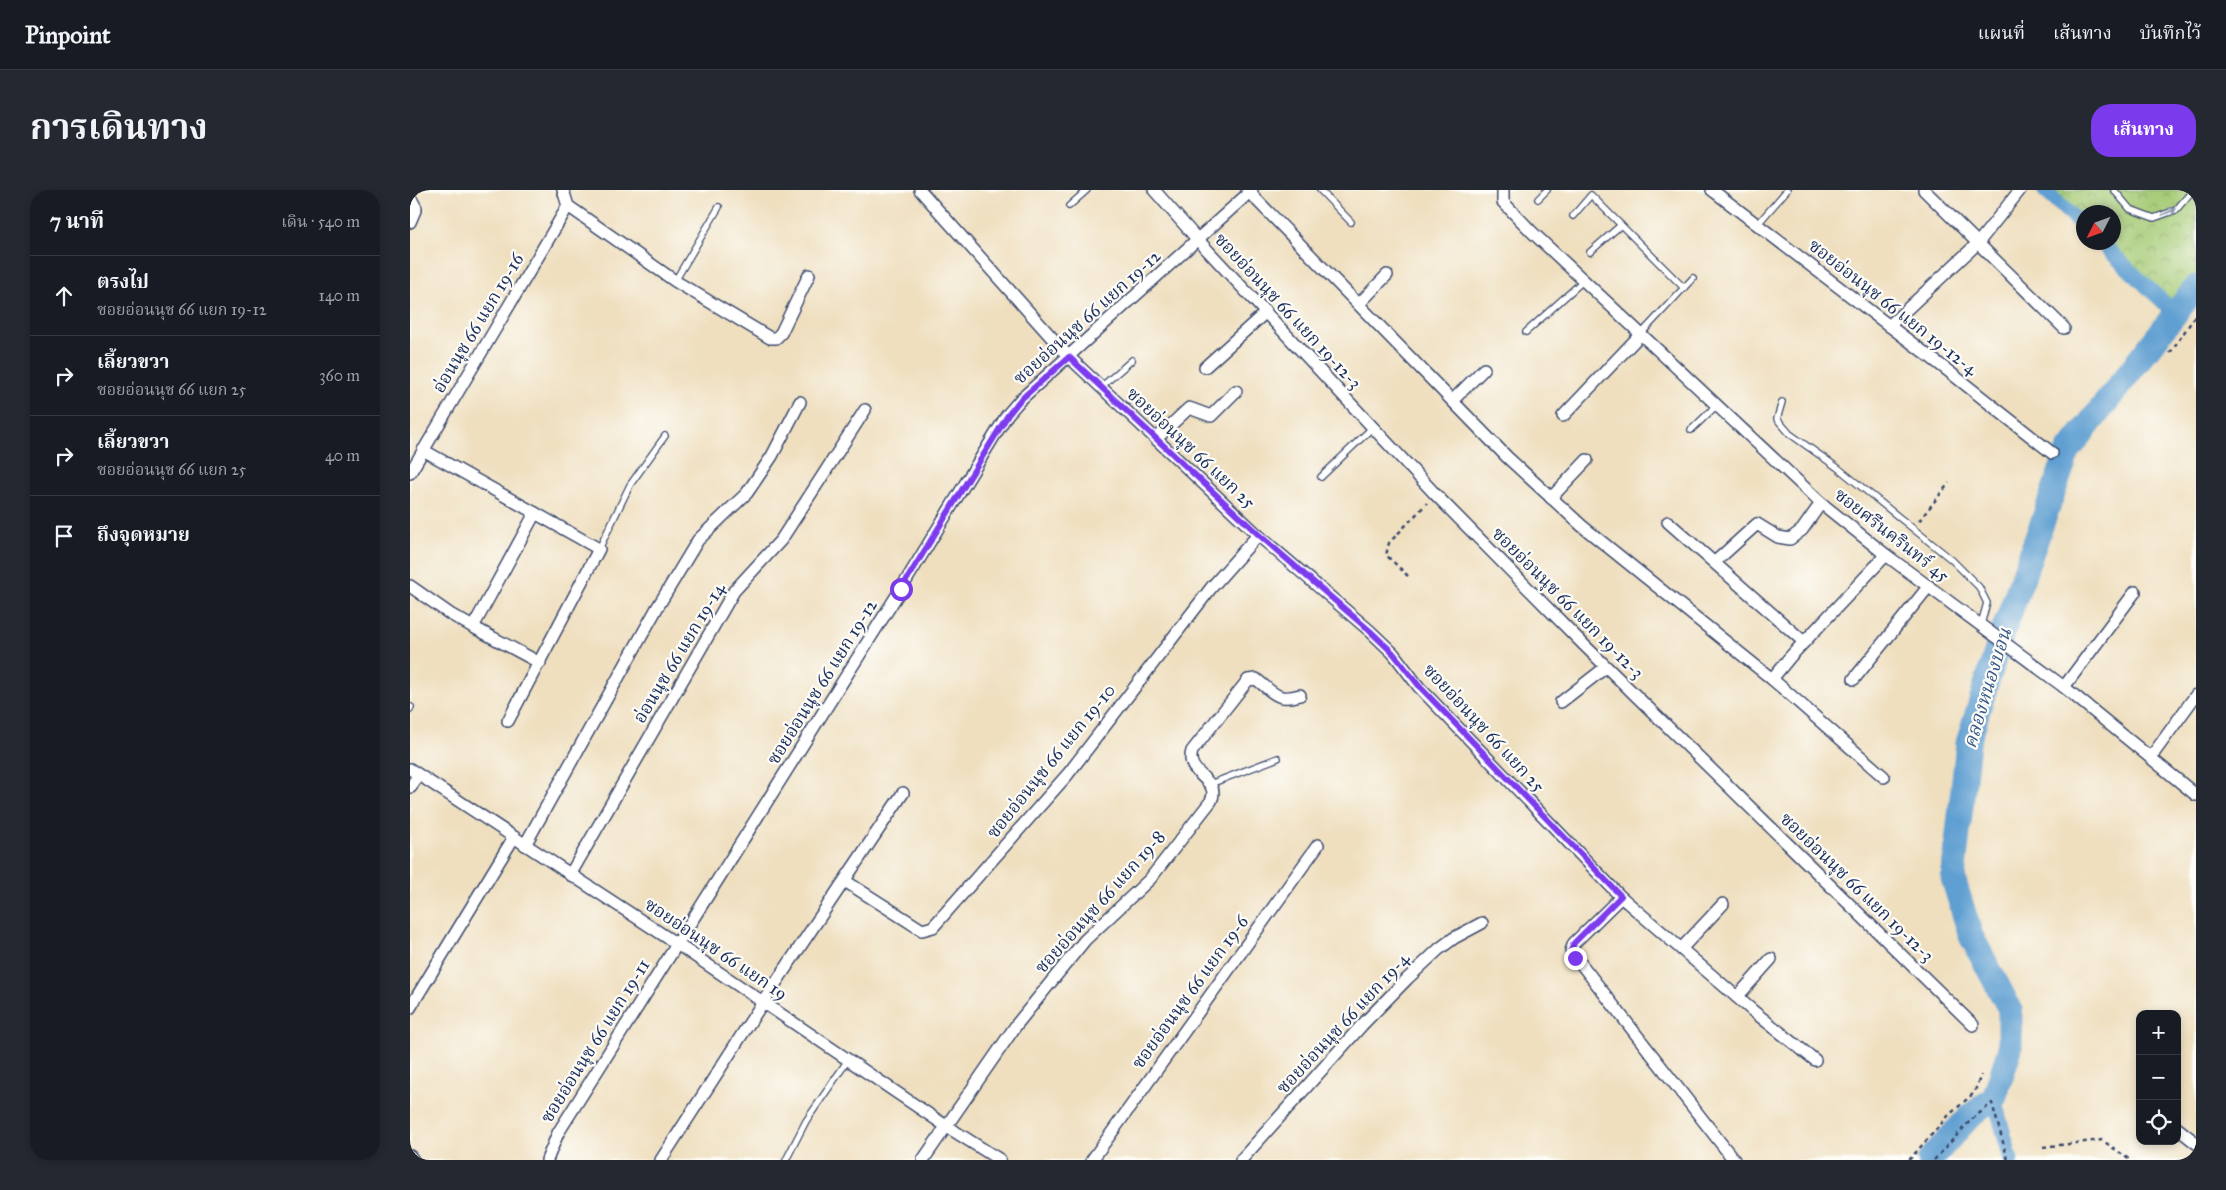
<!DOCTYPE html>
<html lang="th">
<meta charset="utf-8">
<style>
:root{--surface:#171b24;--page:#242831;--text:#f1f3f6;--muted:#9ea1a6;--line:#363941;--accent:#7c3aed}
body{margin:0;font-family:"IM FELL Great Primer","Noto Serif Thai",serif;background:var(--page);color:var(--text)}
.controls{position:absolute;right:15px;bottom:15px;display:grid;overflow:hidden;border-radius:10px;box-shadow:0 2px 8px #0003}
.controls button{width:45px;height:45px;display:grid;place-items:center;padding:0;border:0;border-bottom:1px solid var(--line);background:var(--surface);color:var(--text);font:25px sans-serif}
.compass{position:absolute;left:1666px;top:15px;width:45px;height:45px;border-radius:50%;background:var(--surface);box-shadow:0 2px 8px #0003;rotate:228deg}
.stop{position:absolute;width:15px;height:15px;margin:-11px;border:4px solid #7c3aed;border-radius:50%;background:#fff}
.stop.end{background:#7c3aed;border-color:#fff;box-shadow:0 1px 5px #0008}
.list{margin:0;padding:0;list-style:none}
h2{display:flex;justify-content:space-between;align-items:center;height:65px;margin:0;padding:0 20px;font-size:21px}
h2 small{font-size:16px;font-weight:400;color:var(--muted)}
.list li{display:grid;grid-template-columns:32px 1fr auto;gap:15px;align-items:center;box-sizing:border-box;height:80px;padding:0 20px;border-top:1px solid var(--line)}
.list b{display:block;font-size:19px;white-space:nowrap}
.list p{margin:0;font-size:16px;white-space:nowrap;color:var(--muted)}
.list em{font-size:16px;font-style:normal;color:var(--muted)}
.icon{flex:none;width:28px;height:28px;fill:none;stroke:currentColor;stroke-width:2;stroke-linecap:round;stroke-linejoin:round}
.map{position:relative;flex:none;width:1786px;height:970px;overflow:hidden;border-radius:20px}
header{display:flex;align-items:center;gap:30px;box-sizing:border-box;height:70px;padding:0 25px;background:var(--surface);border-bottom:1px solid var(--line)}
header strong{font-size:24px}
nav{display:flex;gap:28px;margin-inline-start:auto;font-size:18px}
.intro{display:flex;align-items:center;justify-content:space-between;box-sizing:border-box;height:120px;padding:0 30px}
h1{margin:0;font-size:35px}
.button{padding:12px 22px;border-radius:20px;background:var(--accent);color:#fff;font-size:18px;font-weight:700}
main{display:flex;gap:30px;padding:0 30px}
aside{flex:1;background:var(--surface);border-radius:20px;box-shadow:0 2px 8px #0003}
.map>svg:first-child{display:block}
</style>
<header>
<strong>Pinpoint</strong>
<nav><a>แผนที่</a><a>เส้นทาง</a><a>บันทึกไว้</a></nav>
</header>
<div class="intro"><h1>การเดินทาง</h1><a class="button">เส้นทาง</a></div>
<main>
<aside>
<h2>7 นาที<small>เดิน · 540 m</small></h2>
<ul class="list">
<li><svg class="icon" aria-label="ahead" viewBox="0 0 24 24"><path d="M12 20V5M6 11l6-6 6 6"/></svg><div><b>ตรงไป</b><p>ซอยอ่อนนุช 66 แยก 19-12</p></div><em>140 m</em></li>
<li><svg class="icon" aria-label="right" viewBox="0 0 24 24"><path d="M7 20v-9h11M14 6l5 5-5 5"/></svg><div><b>เลี้ยวขวา</b><p>ซอยอ่อนนุช 66 แยก 25</p></div><em>360 m</em></li>
<li><svg class="icon" aria-label="right" viewBox="0 0 24 24"><path d="M7 20v-9h11M14 6l5 5-5 5"/></svg><div><b>เลี้ยวขวา</b><p>ซอยอ่อนนุช 66 แยก 25</p></div><em>40 m</em></li>
<li><svg class="icon" aria-label="arrive" viewBox="0 0 24 24"><path d="M6 21V4h12l-3 4 3 4H6"/></svg><div><b>ถึงจุดหมาย</b></div></li>
</ul>
</aside>
<div class="map">
<svg width="1786" height="970" viewBox="0 0 1786 970">
<defs>
<pattern id="park-crowns" width="20" height="18" patternUnits="userSpaceOnUse" patternTransform="scale(1.25)"><rect width="20" height="18" fill="#a4ca74"/><path d="M2 6a3 3 0 1 1 6 0M12 15a3 3 0 1 1 6 0" fill="none" stroke="#85a462"/></pattern>
</defs>
<rect width="100%" height="100%" fill="#fdfcf7"/>
<filter id="ink" filterUnits="userSpaceOnUse"><feTurbulence type="fractalNoise" baseFrequency=".02" numOctaves="2"/><feDisplacementMap in="SourceGraphic" scale="10" xChannelSelector="R" yChannelSelector="G"/><feConvolveMatrix kernelMatrix="1 2 1 2 8 2 1 2 1" color-interpolation-filters="sRGB"/></filter>
<filter id="wash" filterUnits="userSpaceOnUse"><feTurbulence type="fractalNoise" baseFrequency=".0096" numOctaves="4" result="noise"/><feDisplacementMap in="SourceGraphic" scale="20" xChannelSelector="R" yChannelSelector="G"/><feGaussianBlur stdDeviation="1.12" result="paint"/><feColorMatrix in="noise" values="0 0 0 0 0 0 0 0 0 0 0 0 0 0 0 0 0 1.4 0 .05"/><feComposite in="paint" operator="in"/></filter>
<g filter="url(#wash)">
<rect width="100%" height="100%" fill="#efdfbf"/>
<!-- park -->
<polygon fill="url(#park-crowns)" stroke="#607c69" points="1634,0 1786,0 1786,97 1765,123 1690,53 1704,52 1704,22 1674,22 1673,37"/>
<g fill="none" stroke-linecap="round" stroke-linejoin="round">
<!-- canal -->
<g stroke="#5e9fd1" stroke-width="15">
<polyline points="1634,0 1674,37"/>
<polyline points="1690,52 1765,123"/>
<polyline points="1584,908 1601,970"/>
</g>
<!-- river -->
<polyline stroke="#5e9fd1" stroke-width="25" points="1520,970 1558,928 1584,908 1600,859 1600,819 1561,746 1543,688 1558,553 1588,456 1658,261 1786,97"/>
</g>
</g>
<g filter="url(#ink)">
<g fill="none" stroke-linecap="round" stroke-linejoin="round">
<defs>
<g id="service">
<polyline points="910,0 941,32"/>
<polyline points="1704,0 1720,19 1744,28 1766,20 1783,0"/>
<polyline points="1128,9 1137,0"/>
<polyline points="659,16 677,0"/>
<polyline points="1163,26 1181,5 1274,98"/>
<polyline points="1347,35 1377,0"/>
<polyline points="1180,62 1211,35"/>
<polyline points="265,91 309,17"/>
<polyline points="1116,142 1174,90"/>
<polyline points="1230,145 1283,88"/>
<polyline points="691,197 722,170"/>
<polyline points="1372,212 1367,229 1380,244 1428,278 1542,370 1569,397 1577,413 1571,434"/>
<polyline points="1281,240 1307,215"/>
<polyline points="911,287 963,237"/>
<polyline points="189,359 220,295 255,246"/>
<polyline points="0,519 1,517"/>
<polyline points="800,594 868,568"/>
<polyline points="376,970 396,931 438,870"/>
</g>
<g id="minor">
<polyline points="510,0 659,167 848,345 960,441 983,463 1009,497 1211,707 1164,753 1161,761 1324,970"/>
<polyline points="744,0 788,50 1025,304 1174,455 1563,835"/>
<polyline points="837,0 1097,267 1172,336 1362,489 1474,587"/>
<polyline points="1093,0 1093,12 1122,42 1411,313 1476,365 1654,497 1786,605"/>
<polyline points="1302,0 1537,180 1642,263"/>
<polyline points="1514,0 1654,138"/>
<polyline points="0,7 6,18 0,32"/>
<polyline points="158,16 265,91 360,148 366,148 371,143 399,85"/>
<polyline points="949,114 977,85"/>
<polyline points="1479,136 1568,53 1610,0"/>
<polyline points="795,177 856,122"/>
<polyline points="1043,210 1074,179"/>
<polyline points="1153,226 1230,145"/>
<polyline points="746,249 779,218 801,226 826,201"/>
<polyline points="13,260 189,359 98,531"/>
<polyline points="0,283 158,16 153,0"/>
<polyline points="1141,308 1177,270"/>
<polyline points="1258,332 1394,452"/>
<polyline points="1305,372 1347,334 1368,347 1380,349 1392,340 1411,313"/>
<polyline points="0,396 40,424 63,437 125,323"/>
<polyline points="63,437 130,473"/>
<polyline points="1362,489 1380,467 1476,365"/>
<polyline points="1444,489 1519,396"/>
<polyline points="1654,497 1725,402"/>
<polyline points="1151,512 1196,477"/>
<polyline points="1741,567 1786,505"/>
<polyline points="0,579 267,754 536,936 590,970"/>
<polyline points="1,597 8,585"/>
<polyline points="115,655 247,418 288,350 337,303 362,266 390,212"/>
<polyline points="160,685 324,401 371,350 455,220"/>
<polyline points="435,691 512,740 523,737 658,584 801,398 848,345"/>
<polyline points="1211,707 1343,821 1405,870"/>
<polyline points="1271,759 1313,714"/>
<polyline points="1327,807 1361,769"/>
<polyline points="0,818 104,647"/>
<polyline points="1767,938 1786,953"/>
<polyline points="0,966 3,970"/>
<polyline points="137,970 148,943 491,399 597,225 610,210 842,0"/>
<polyline points="251,970 353,812 493,603"/>
<path d="M513,970L607,834L675,750L740,689L801,611C812,589 774,585 782,561L838,490L846,489C864,503 867,512 890,505"/>
<polyline points="682,970 908,655"/>
<polyline points="831,970 952,835 997,789 1029,759 1044,748 1072,733"/>
</g>
</defs>
<!-- service casing -->
<use href="#service" stroke="#3b496d" stroke-width="8"/>
<!-- minor casing -->
<use href="#minor" stroke="#3b496d" stroke-width="14"/>
<!-- path -->
<g stroke="#3b496d" stroke-width="2.5" stroke-dasharray="4 4" stroke-linecap="butt">
<polyline points="1760,163 1786,125"/>
<polyline points="1509,331 1539,293"/>
<polyline points="998,386 976,365 979,353 1017,313"/>
<polyline points="1633,957 1692,950 1720,970"/>
<polyline points="1499,970 1539,925 1564,903 1571,885"/>
<polyline points="1524,970 1560,931 1582,913 1598,970"/>
</g>
<!-- service -->
<use href="#service" stroke="#fff" stroke-width="5.5"/>
<!-- minor -->
<use href="#minor" stroke="#fff" stroke-width="11"/>
</g>
<!-- one-way arrows -->
<defs><path id="oneway-shaft" d="M-6 0H5M1.5-3L5.5 0L1.5 3" fill="none" stroke-width="1.6" stroke-linecap="round" stroke-linejoin="round" transform="scale(1.25)"/></defs>
<use stroke="#8d97ae" href="#oneway-shaft" transform="translate(1759 22) rotate(-23)"/>
</g>
<g fill="none" stroke-linecap="round" stroke-linejoin="round" filter="url(#ink)">
<!-- route -->
<polyline stroke="#7c3aed" stroke-width="6" points="491,399 598,225 610,210 659,167 848,344 960,441 983,463 1010,497 1211,706 1164,753 1161,761 1165,768"/>
</g>
<g text-anchor="middle" dominant-baseline="central" stroke-width="4.5" stroke-linejoin="round" paint-order="stroke">
<!-- street labels -->
<g font-size="18" fill="#1b2f5e" stroke="#fdfcf7">
<text transform="translate(1483 117) rotate(38)">ซอยอ่อนนุช 66 แยก 19-12-4</text>
<text transform="translate(878 121) rotate(47)">ซอยอ่อนนุช 66 แยก 19-12-3</text>
<text transform="translate(677 127) rotate(-42)">ซอยอ่อนนุช 66 แยก 19-12</text>
<text transform="translate(68 133) rotate(-59)">อ่อนนุช 66 แยก 19-16</text>
<text transform="translate(781 258) rotate(43)">ซอยอ่อนนุช 66 แยก 25</text>
<text transform="translate(1482 345) rotate(38)">ซอยศรีนครินทร์ 45</text>
<text transform="translate(1158 413) rotate(45)">ซอยอ่อนนุช 66 แยก 19-12-3</text>
<text transform="translate(269 463) rotate(-59)">อ่อนนุช 66 แยก 19-14</text>
<text transform="translate(412 492) rotate(-58)">ซอยอ่อนนุช 66 แยก 19-12</text>
<text transform="translate(1074 538) rotate(47)">ซอยอ่อนนุช 66 แยก 25</text>
<text transform="translate(641 571) rotate(-51)">ซอยอ่อนนุช 66 แยก 19-10</text>
<text transform="translate(1447 697) rotate(44)">ซอยอ่อนนุช 66 แยก 19-12-3</text>
<text transform="translate(690 712) rotate(-48)">ซอยอ่อนนุช 66 แยก 19-8</text>
<text transform="translate(306 759) rotate(34)">ซอยอ่อนนุช 66 แยก 19</text>
<text transform="translate(780 802) rotate(-54)">ซอยอ่อนนุช 66 แยก 19-6</text>
<text transform="translate(933 833) rotate(-47)">ซอยอ่อนนุช 66 แยก 19-4</text>
<text transform="translate(185 851) rotate(-58)">ซอยอ่อนนุช 66 แยก 19-11</text>
</g>
<!-- water labels -->
<g font-size="19" font-style="italic" fill="#365c8c" stroke="#fdfcf7">
<text transform="translate(1577 498) rotate(-73)">คลองหนองบอน</text>
</g>
</g>
</svg>
<div class="controls">
<button>+</button>
<button>−</button>
<button><svg class="icon" aria-label="locate" viewBox="0 0 24 24"><circle cx="12" cy="12" r="6"/><path d="M12 2v4M12 18v4M2 12h4M18 12h4"/></svg></button>
</div>
<svg class="compass" viewBox="-18 -18 36 36"><path d="M0-13l5 13h-10z" fill="#e53935"/><path d="M0 13l5-13h-10z" fill="#9ea1a6"/></svg>
<div class="stop" style="left:491px;top:399px"></div>
<div class="stop end" style="left:1165px;top:768px"></div>
</div>
</main>
